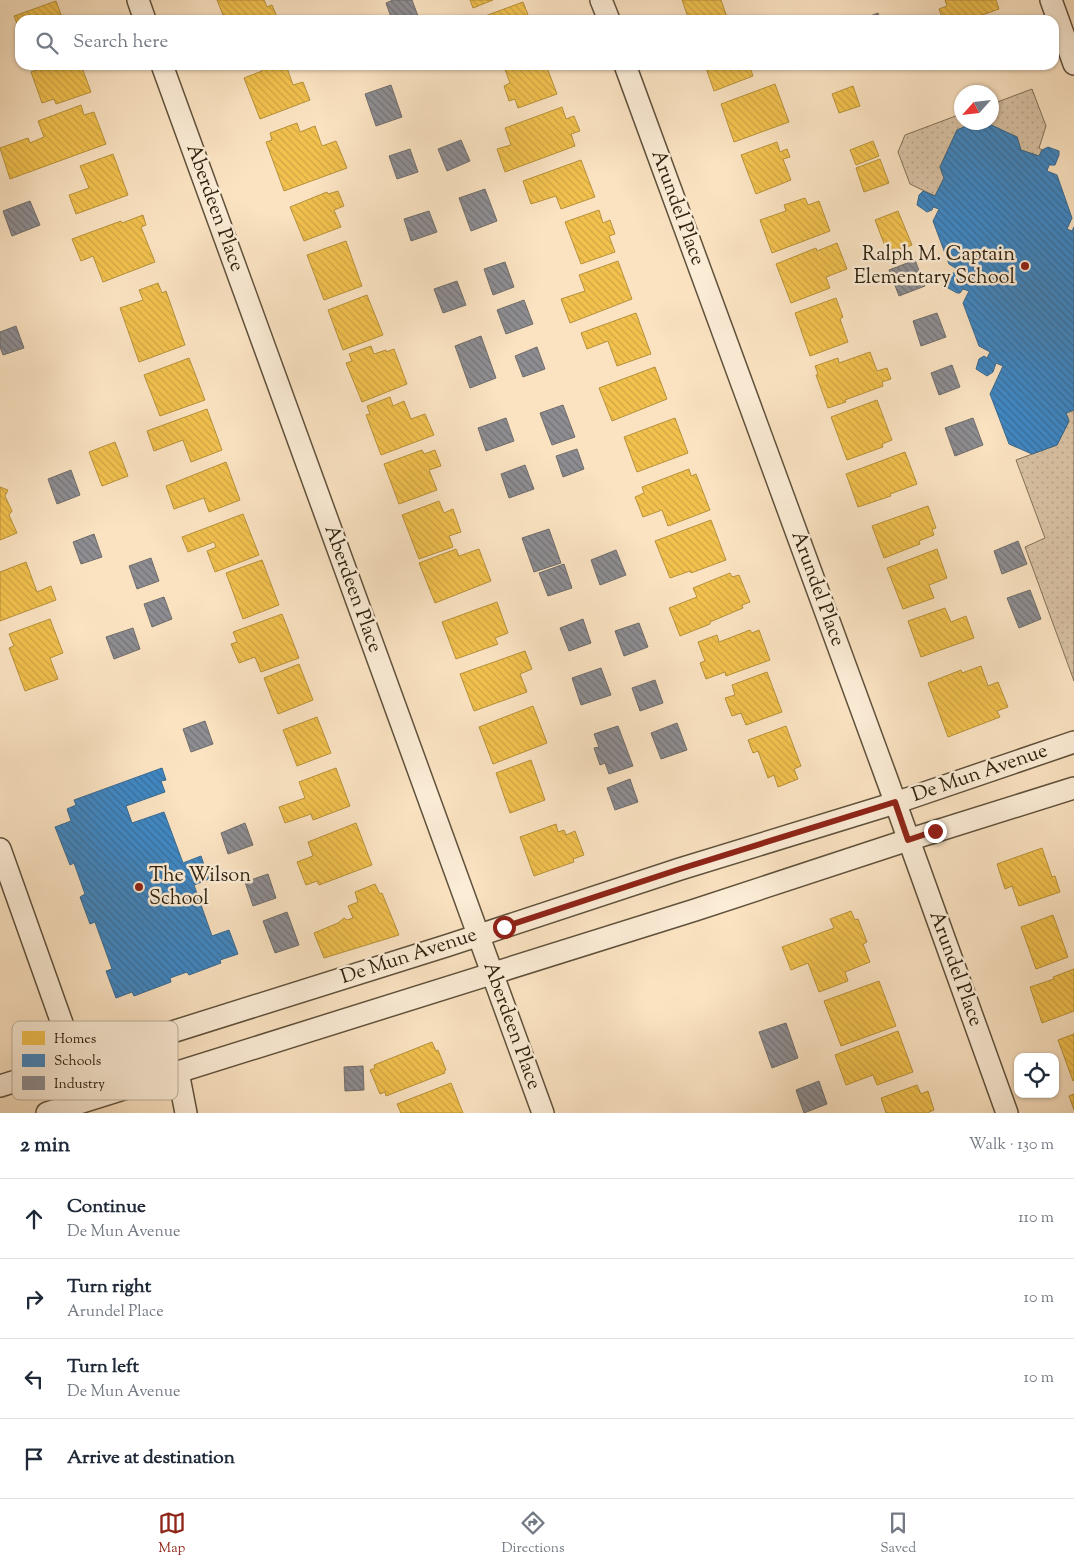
<!DOCTYPE html>
<meta charset="utf-8">
<style>
:root{--surface:#fff;--page:#f2f2f3;--text:#1f2937;--muted:#747a83;--line:#e0e1e3;--accent:#8f2418}
body{margin:0;font-family:"Sorts Mill Goudy",serif;background:var(--page);color:var(--text)}
.controls{position:absolute;right:15px;bottom:15px;display:grid;overflow:hidden;border-radius:10px;box-shadow:0 1px 4px #0004}
.controls button{width:45px;height:45px;display:grid;place-items:center;padding:0;border:0;border-bottom:1px solid var(--line);background:var(--surface);color:var(--text);font:25px sans-serif}
.compass{position:absolute;left:954px;top:85px;width:45px;height:45px;border-radius:50%;background:var(--surface);box-shadow:0 1px 4px #0004;rotate:243deg}
.stop{position:absolute;width:15px;height:15px;margin:-11px;border:4px solid #8f2418;border-radius:50%;background:#fff}
.stop.end{background:#8f2418;border-color:#fff;box-shadow:0 1px 5px #0008}
.list{margin:0;padding:0;list-style:none}
h2{display:flex;justify-content:space-between;align-items:center;height:65px;margin:0;padding:0 20px;font-size:21px}
h2 small{font-size:16px;font-weight:400;color:var(--muted)}
.list li{display:grid;grid-template-columns:32px 1fr auto;gap:15px;align-items:center;box-sizing:border-box;height:80px;padding:0 20px;border-top:1px solid var(--line)}
.list b{display:block;font-size:19px;white-space:nowrap}
.list p{margin:0;font-size:16px;white-space:nowrap;color:var(--muted)}
.list em{font-size:16px;font-style:normal;color:var(--muted)}
.icon{flex:none;width:28px;height:28px;fill:none;stroke:currentColor;stroke-width:2;stroke-linecap:round;stroke-linejoin:round}
.map{position:relative;flex:none;width:1074px;height:1113px;overflow:hidden}
.search{position:absolute;background:var(--surface);box-shadow:0 1px 4px #0004;left:15px;right:15px;top:15px;height:55px;display:flex;align-items:center;gap:12px;box-sizing:border-box;padding:0 18px;border-radius:15px;color:var(--muted);font-size:19px}
.sheet{height:385px;background:var(--surface)}
nav{display:flex;justify-content:space-around;align-items:center;box-sizing:border-box;height:70px;border-top:1px solid var(--line);background:var(--surface);font-size:14px;color:var(--muted)}
nav a{display:grid;justify-items:center;gap:2px}
nav .on{color:var(--accent)}
.map>svg:first-child{display:block}
</style>
<div class="map">
<svg width="1074" height="1113" viewBox="0 0 1074 1113">
<defs>
<pattern id="park-dots" width="8" height="8" patternUnits="userSpaceOnUse" patternTransform="scale(1.25)"><rect width="8" height="8" fill="#d8c2a4"/><path d="M2 2h.1M6 6h.1" fill="none" stroke="#baa68c" stroke-width="1.8" stroke-linecap="round"/></pattern>
<pattern id="homes-back-hatch" width="6" height="6" patternUnits="userSpaceOnUse" patternTransform="scale(1.25)"><rect width="6" height="6" fill="#f2c14e"/><path d="M-1 5l2 2M0 0l6 6M5-1l2 2" fill="none" stroke="#d0a643"/></pattern>
<pattern id="schools-back-hatch" width="6" height="6" patternUnits="userSpaceOnUse" patternTransform="scale(1.25)"><rect width="6" height="6" fill="#3f88c5"/><path d="M-1 5l2 2M0 0l6 6M5-1l2 2" fill="none" stroke="#356f9f"/></pattern>
<pattern id="industry-back-hatch" width="6" height="6" patternUnits="userSpaceOnUse" patternTransform="scale(1.25)"><rect width="6" height="6" fill="#8d8d92"/><path d="M-1 5l2 2M0 0l6 6M5-1l2 2" fill="none" stroke="#747376"/></pattern>
</defs>
<rect width="100%" height="100%" fill="#fbe3c2"/>
<filter id="stains"><feTurbulence type="fractalNoise" baseFrequency=".004" numOctaves="4"/><feColorMatrix values="0 0 0 0 .2 0 0 0 0 .09 0 0 0 0 .02 0 0 0 .5 -.17"/></filter>
<radialGradient id="worn" r=".72"><stop offset=".6" stop-color="#630" stop-opacity="0"/><stop offset="1" stop-color="#630" stop-opacity=".3"/></radialGradient>
<!-- park -->
<g fill="url(#park-dots)" stroke="#82725a">
<polygon points="1032,89 1046,126 1039,148 1042,150 1039,156 1021,150 1017,137 985,123 992,122 992,104"/>
<polygon points="961,114 962,122 975,123 957,130 940,167 944,178 935,196 910,184 898,152 905,135"/>
<polygon points="1074,410 1074,681 1025,547 1045,538 1016,460 1057,445 1069,421 1066,413"/>
</g>
<!-- homes -->
<g fill="url(#homes-back-hatch)" stroke="#b7913b">
<polygon points="217,0 264,0 267,7 272,5 277,17 270,20 225,20"/>
<polygon points="470,0 493,0 473,8"/>
<polygon points="682,0 721,0 728,20 689,20"/>
<polygon points="945,0 996,0 999,9 968,20 943,20 939,9 947,6"/>
<polygon points="56,1 63,20 20,20 20,31 14,16"/>
<polygon points="523,2 530,20 477,20 477,19"/>
<polygon points="43,65 81,65 91,92 56,104 54,99 42,103 31,72 44,67"/>
<polygon points="260,65 286,65 293,85 303,82 310,100 260,119 244,78 262,71"/>
<polygon points="510,65 546,65 557,94 518,108 515,99 509,101 504,86 510,83 504,67"/>
<polygon points="705,65 749,65 753,76 714,91"/>
<polygon points="775,84 789,122 734,142 721,104"/>
<polygon points="853,86 860,106 839,113 832,94"/>
<polygon points="81,105 84,115 94,112 106,144 10,179 0,148 28,138 30,143 44,137 38,121"/>
<polygon points="562,107 566,119 574,116 580,131 571,134 575,146 505,172 497,149 511,145 505,128"/>
<polygon points="297,123 300,132 315,126 322,146 336,141 347,168 284,191 266,142 272,140 270,133"/>
<polygon points="873,141 879,156 856,165 850,150"/>
<polygon points="777,142 780,152 787,149 790,157 783,159 791,180 756,194 741,155"/>
<polygon points="113,154 128,195 76,214 69,195 89,188 80,166"/>
<polygon points="880,159 889,183 864,192 856,168"/>
<polygon points="581,160 595,197 561,209 556,196 531,204 523,181"/>
<polygon points="338,191 344,206 334,210 341,227 304,241 290,207 327,192 328,194"/>
<polygon points="805,198 808,205 819,201 830,231 772,253 760,220 786,211 784,205"/>
<polygon points="599,210 603,223 610,220 615,234 609,236 615,252 581,264 565,222"/>
<polygon points="898,211 912,245 888,254 875,220"/>
<polygon points="143,215 146,225 141,227 155,262 103,282 93,256 81,261 72,239 121,221 122,223"/>
<polygon points="346,241 362,286 324,300 307,255"/>
<polygon points="837,243 847,269 826,277 830,288 791,303 776,264 816,248 817,251"/>
<polygon points="618,261 632,299 570,323 561,299 585,291 579,275"/>
<polygon points="158,283 162,293 166,291 185,345 139,362 120,308 143,300 139,290"/>
<polygon points="367,295 383,335 343,350 328,310"/>
<polygon points="836,298 843,317 840,319 848,342 810,356 795,313"/>
<polygon points="636,313 651,354 617,366 608,341 587,349 581,333"/>
<polygon points="371,346 374,354 386,350 386,352 394,349 407,384 362,402 346,363 352,361 349,354"/>
<polygon points="870,352 877,371 887,368 891,379 882,382 883,386 845,400 846,402 828,408 816,375 818,374 815,366 838,358 839,363"/>
<polygon points="189,358 205,400 160,416 144,375"/>
<polygon points="655,367 667,399 612,421 599,388"/>
<polygon points="390,397 393,406 404,401 411,419 425,414 434,435 381,455 366,415 370,414 367,406"/>
<polygon points="877,400 892,440 882,444 883,447 847,460 831,417"/>
<polygon points="207,409 222,450 191,462 183,440 154,451 147,431"/>
<polygon points="675,418 688,453 637,472 624,437"/>
<polygon points="115,442 128,476 102,486 89,452"/>
<polygon points="422,450 424,454 435,450 441,466 429,470 437,490 399,504 384,464"/>
<polygon points="905,452 917,484 890,494 891,496 858,507 846,474"/>
<polygon points="226,462 240,500 209,512 204,498 174,509 166,486"/>
<polygon points="689,469 691,476 696,474 710,510 668,526 662,510 643,517 635,497 644,493 642,487"/>
<polygon points="0,487 8,490 5,496 12,511 9,515 17,533 0,540"/>
<polygon points="439,501 444,513 453,509 461,532 449,536 453,547 419,559 402,515"/>
<polygon points="928,506 936,528 932,529 934,535 919,541 920,544 884,558 872,526"/>
<polygon points="243,514 259,555 215,572 207,551 216,547 214,542 188,552 182,537"/>
<polygon points="711,520 726,560 691,573 690,571 670,578 655,541"/>
<polygon points="456,549 459,556 479,549 491,581 435,603 419,563"/>
<polygon points="937,549 947,578 929,585 934,598 903,609 887,568"/>
<polygon points="262,560 279,605 243,619 226,573"/>
<polygon points="26,562 37,592 51,586 56,600 0,621 0,572"/>
<polygon points="730,573 732,577 739,575 750,602 742,605 743,608 710,622 710,624 680,636 669,608 697,597 693,588"/>
<polygon points="497,602 508,633 495,638 498,644 456,659 442,622"/>
<polygon points="945,608 951,622 966,616 974,638 921,657 908,621"/>
<polygon points="282,614 299,658 261,672 255,657 239,663 231,644 237,642 233,632"/>
<polygon points="50,619 63,653 50,658 58,679 25,691 9,648 14,646 9,634"/>
<polygon points="750,630 752,633 759,630 770,660 726,676 725,672 706,679 700,663 705,661 698,642 717,635 719,642"/>
<polygon points="525,651 532,669 520,674 527,692 474,711 460,674"/>
<polygon points="299,664 313,700 278,714 264,678"/>
<polygon points="981,666 988,686 998,682 1008,707 997,711 1000,717 948,737 928,683 961,670 962,673"/>
<polygon points="767,672 782,712 746,725 741,713 732,716 725,698 735,695 732,685"/>
<polygon points="533,706 547,743 493,764 479,727"/>
<polygon points="317,717 331,753 297,766 283,730"/>
<polygon points="786,726 801,766 794,769 798,779 778,787 774,775 768,778 758,751 753,753 748,740"/>
<polygon points="531,760 545,800 510,813 496,773"/>
<polygon points="336,768 350,806 313,820 311,814 285,823 279,807 305,798 299,782"/>
<polygon points="356,823 372,865 319,885 317,881 306,885 297,862 313,856 308,842"/>
<polygon points="556,824 558,832 564,830 566,835 575,831 584,855 573,859 574,862 534,876 520,837"/>
<polygon points="1042,848 1052,877 1055,876 1060,892 1019,906 1012,886 1005,889 997,864"/>
<polygon points="375,884 380,894 382,893 399,935 324,958 314,933 338,923 344,918 347,920 353,918 348,906 358,902 355,892"/>
<polygon points="851,911 855,920 858,919 867,942 863,944 870,962 845,972 848,981 819,992 808,963 791,970 782,947 834,928 830,919"/>
<polygon points="1053,915 1068,957 1036,969 1021,927"/>
<polygon points="1074,969 1074,1011 1042,1023 1030,987 1054,979 1053,977"/>
<polygon points="879,981 896,1026 841,1046 824,1001"/>
<polygon points="898,1031 913,1072 877,1085 873,1075 846,1085 835,1055"/>
<polygon points="1074,1034 1074,1080 1073,1081 1058,1040"/>
<polygon points="432,1042 436,1051 438,1050 446,1070 444,1071 445,1073 386,1096 385,1092 380,1094 370,1070 375,1068 374,1065"/>
<polygon points="451,1083 463,1113 401,1113 397,1104"/>
<polygon points="917,1085 921,1094 928,1091 934,1110 927,1113 886,1113 881,1098"/>
<polygon points="1074,1094 1074,1110 1069,1096"/>
</g>
<!-- schools -->
<g fill="url(#schools-back-hatch)" stroke="#3a698f">
<polygon points="975,122 985,122 1017,137 1021,150 1039,156 1042,150 1048,147 1059,151 1059,155 1055,165 1049,165 1047,171 1057,175 1072,218 1067,229 1072,231 1074,227 1074,410 1066,413 1069,421 1057,445 1032,454 1009,444 990,394 1003,366 996,363 993,372 987,376 976,369 979,359 984,356 987,358 990,352 979,346 963,303 969,291 963,289 960,293 957,293 948,288 946,285 949,275 951,273 956,273 957,269 949,264 933,221 939,209 933,207 932,210 927,212 917,205 919,195 923,191 935,196 944,178 940,167 957,130"/>
<polygon points="162,768 166,780 161,781 165,792 126,806 132,823 164,812 183,863 201,856 209,879 194,885 212,936 229,930 238,954 220,960 221,963 189,975 187,972 170,978 171,982 134,996 132,992 116,998 106,971 112,969 95,922 90,924 80,897 85,894 74,863 70,865 55,827 71,821 67,809 76,805 74,800"/>
</g>
<!-- industry -->
<g fill="url(#industry-back-hatch)" stroke="#706d6b">
<polygon points="393,0 412,0 418,16 406,20 392,20 386,3"/>
<polygon points="878,13 881,20 860,20"/>
<polygon points="391,85 402,117 376,126 365,94"/>
<polygon points="461,140 470,161 447,171 438,149"/>
<polygon points="410,149 418,172 397,179 389,156"/>
<polygon points="485,189 497,221 471,231 459,198"/>
<polygon points="30,201 40,225 12,236 3,211"/>
<polygon points="429,211 437,232 411,241 404,219"/>
<polygon points="915,260 925,286 899,296 889,270"/>
<polygon points="505,262 514,287 493,295 484,269"/>
<polygon points="457,281 466,305 443,313 434,289"/>
<polygon points="524,300 533,324 506,334 497,310"/>
<polygon points="937,313 946,337 921,346 913,321"/>
<polygon points="16,326 24,348 3,355 0,347 0,332"/>
<polygon points="481,336 496,378 470,388 455,346"/>
<polygon points="537,347 545,369 523,377 515,356"/>
<polygon points="952,365 960,387 939,395 931,373"/>
<polygon points="563,405 575,437 552,445 540,413"/>
<polygon points="506,418 514,441 486,451 478,428"/>
<polygon points="973,418 983,445 955,456 945,428"/>
<polygon points="577,449 584,469 563,477 556,456"/>
<polygon points="525,465 534,489 509,498 501,474"/>
<polygon points="71,470 80,495 57,504 48,479"/>
<polygon points="549,529 561,563 534,572 522,538"/>
<polygon points="94,534 102,557 81,564 73,542"/>
<polygon points="1018,541 1027,564 1002,574 994,551"/>
<polygon points="616,550 626,575 600,585 591,560"/>
<polygon points="151,558 159,581 137,589 129,566"/>
<polygon points="564,564 572,588 548,596 539,573"/>
<polygon points="1030,590 1041,619 1019,628 1007,598"/>
<polygon points="164,597 172,619 152,627 144,604"/>
<polygon points="583,619 591,643 569,651 560,628"/>
<polygon points="639,623 648,647 624,656 615,631"/>
<polygon points="133,628 140,649 114,659 106,637"/>
<polygon points="601,668 611,695 581,705 572,678"/>
<polygon points="655,680 663,703 640,711 632,688"/>
<polygon points="205,721 213,744 191,752 183,729"/>
<polygon points="677,723 687,750 661,759 651,733"/>
<polygon points="618,726 633,766 609,774 605,763 600,765 594,748 599,747 594,734"/>
<polygon points="630,779 638,802 615,810 607,788"/>
<polygon points="245,823 253,845 228,854 221,833"/>
<polygon points="268,874 276,898 253,906 245,882"/>
<polygon points="287,912 299,945 275,953 263,921"/>
<polygon points="786,1023 798,1058 772,1068 759,1032"/>
<polygon points="363,1066 364,1090 345,1091 344,1067"/>
<polygon points="819,1081 827,1104 804,1113 796,1090"/>
</g>
<g fill="none" stroke-linecap="round" stroke-linejoin="round">
<defs>
<g id="minor">
<polyline points="138,0 145,20"/>
<polyline points="601,0 609,20"/>
<polyline points="1051,0 1074,64"/>
<polyline points="162,65 543,1113"/>
<polyline points="625,65 888,782 1007,1113"/>
<polyline points="0,849 89,1099"/>
<polyline points="178,1072 186,1113"/>
<polyline points="0,1086 449,945 680,869 895,803 1074,742"/>
<polyline points="47,1113 695,910 908,840 1074,788"/>
</g>
</defs>
<!-- minor casing -->
<use href="#minor" stroke="#60523c" stroke-width="24"/>
<!-- minor -->
<use href="#minor" stroke="#fcedd7" stroke-width="21"/>
</g>
<g fill="none" stroke-linecap="round" stroke-linejoin="round">
<!-- route -->
<polyline stroke="#8f2418" stroke-width="6" points="504,927 680,869 895,802 908,840 935,831"/>
</g>
<!-- markers -->
<g fill="#8f2418" stroke="#fcedd7" stroke-width="2">
<circle cx="1025" cy="266" r="5"/>
<circle cx="139" cy="887" r="5"/>
</g>
<g text-anchor="middle" dominant-baseline="central" stroke-width="5" stroke-linejoin="round" paint-order="stroke">
<!-- street labels -->
<g font-size="20" fill="#2d2110" stroke="#fcedd7">
<text transform="translate(214 208) rotate(70)">Aberdeen Place</text>
<text transform="translate(677 208) rotate(70)">Arundel Place</text>
<text transform="translate(352 589) rotate(70)">Aberdeen Place</text>
<text transform="translate(817 589) rotate(70)">Arundel Place</text>
<text transform="translate(980 774) rotate(-19)">De Mun Avenue</text>
<text transform="translate(409 957) rotate(-18)">De Mun Avenue</text>
<text transform="translate(955 969) rotate(70)">Arundel Place</text>
<text transform="translate(511 1026) rotate(70)">Aberdeen Place</text>
</g>
<!-- poi labels -->
<g font-size="20" fill="#2d2110" stroke="#fcedd7" text-anchor="end">
<text x="1015" y="255">Ralph M. Captain<tspan x="1015" dy="23">Elementary School</tspan></text>
<text x="149" y="876" text-anchor="start">The Wilson<tspan x="149" dy="23">School</tspan></text>
</g>
</g>
<!-- legend -->
<rect x="12" y="1021" width="166" height="79" rx="8" fill="#fcedd7" stroke="#beb09b" stroke-width="1"/>
<rect x="22" y="1031" width="23" height="14" fill="#f2c14e"/>
<rect x="22" y="1054" width="23" height="13" fill="#3f88c5"/>
<rect x="22" y="1076" width="23" height="14" fill="#8d8d92"/>
<g font-size="14" fill="#2d2110">
<text x="54" y="1043">Homes</text>
<text x="54" y="1065">Schools</text>
<text x="54" y="1088">Industry</text>
</g>
<rect width="100%" height="100%" filter="url(#stains)"/>
<rect width="100%" height="100%" fill="url(#worn)"/>
</svg>
<div class="controls">
<button><svg class="icon" aria-label="locate" viewBox="0 0 24 24"><circle cx="12" cy="12" r="6"/><path d="M12 2v4M12 18v4M2 12h4M18 12h4"/></svg></button>
</div>
<svg class="compass" viewBox="-18 -18 36 36"><path d="M0-13l5 13h-10z" fill="#e53935"/><path d="M0 13l5-13h-10z" fill="#747a83"/></svg>
<div class="stop" style="left:504px;top:927px"></div>
<div class="stop end" style="left:935px;top:831px"></div>
<div class="search"><svg class="icon" aria-label="search" viewBox="0 0 24 24"><circle cx="10" cy="10" r="6"/><path d="M15 15l6 6"/></svg>Search here</div>
</div>
<section class="sheet">
<h2>2 min<small>Walk · 130 m</small></h2>
<ul class="list">
<li><svg class="icon" aria-label="ahead" viewBox="0 0 24 24"><path d="M12 20V5M6 11l6-6 6 6"/></svg><div><b>Continue</b><p>De Mun Avenue</p></div><em>110 m</em></li>
<li><svg class="icon" aria-label="right" viewBox="0 0 24 24"><path d="M7 20v-9h11M14 6l5 5-5 5"/></svg><div><b>Turn right</b><p>Arundel Place</p></div><em>10 m</em></li>
<li><svg class="icon" aria-label="left" viewBox="0 0 24 24"><path d="M17 20v-9H6M10 6l-5 5 5 5"/></svg><div><b>Turn left</b><p>De Mun Avenue</p></div><em>10 m</em></li>
<li><svg class="icon" aria-label="arrive" viewBox="0 0 24 24"><path d="M6 21V4h12l-3 4 3 4H6"/></svg><div><b>Arrive at destination</b></div></li>
</ul>
</section>
<nav>
<a class="on"><svg class="icon" aria-label="map" viewBox="0 0 24 24"><path d="M3 6l6-2 6 2 6-2v14l-6 2-6-2-6 2zM9 4v14M15 6v14"/></svg>Map</a>
<a><svg class="icon" aria-label="directions" viewBox="0 0 24 24"><path d="M12 3l9 9-9 9-9-9zM9 14v-3h6M13 9l2 2-2 2"/></svg>Directions</a>
<a><svg class="icon" aria-label="saved" viewBox="0 0 24 24"><path d="M7 4h10v16l-5-4-5 4z"/></svg>Saved</a>
</nav>
